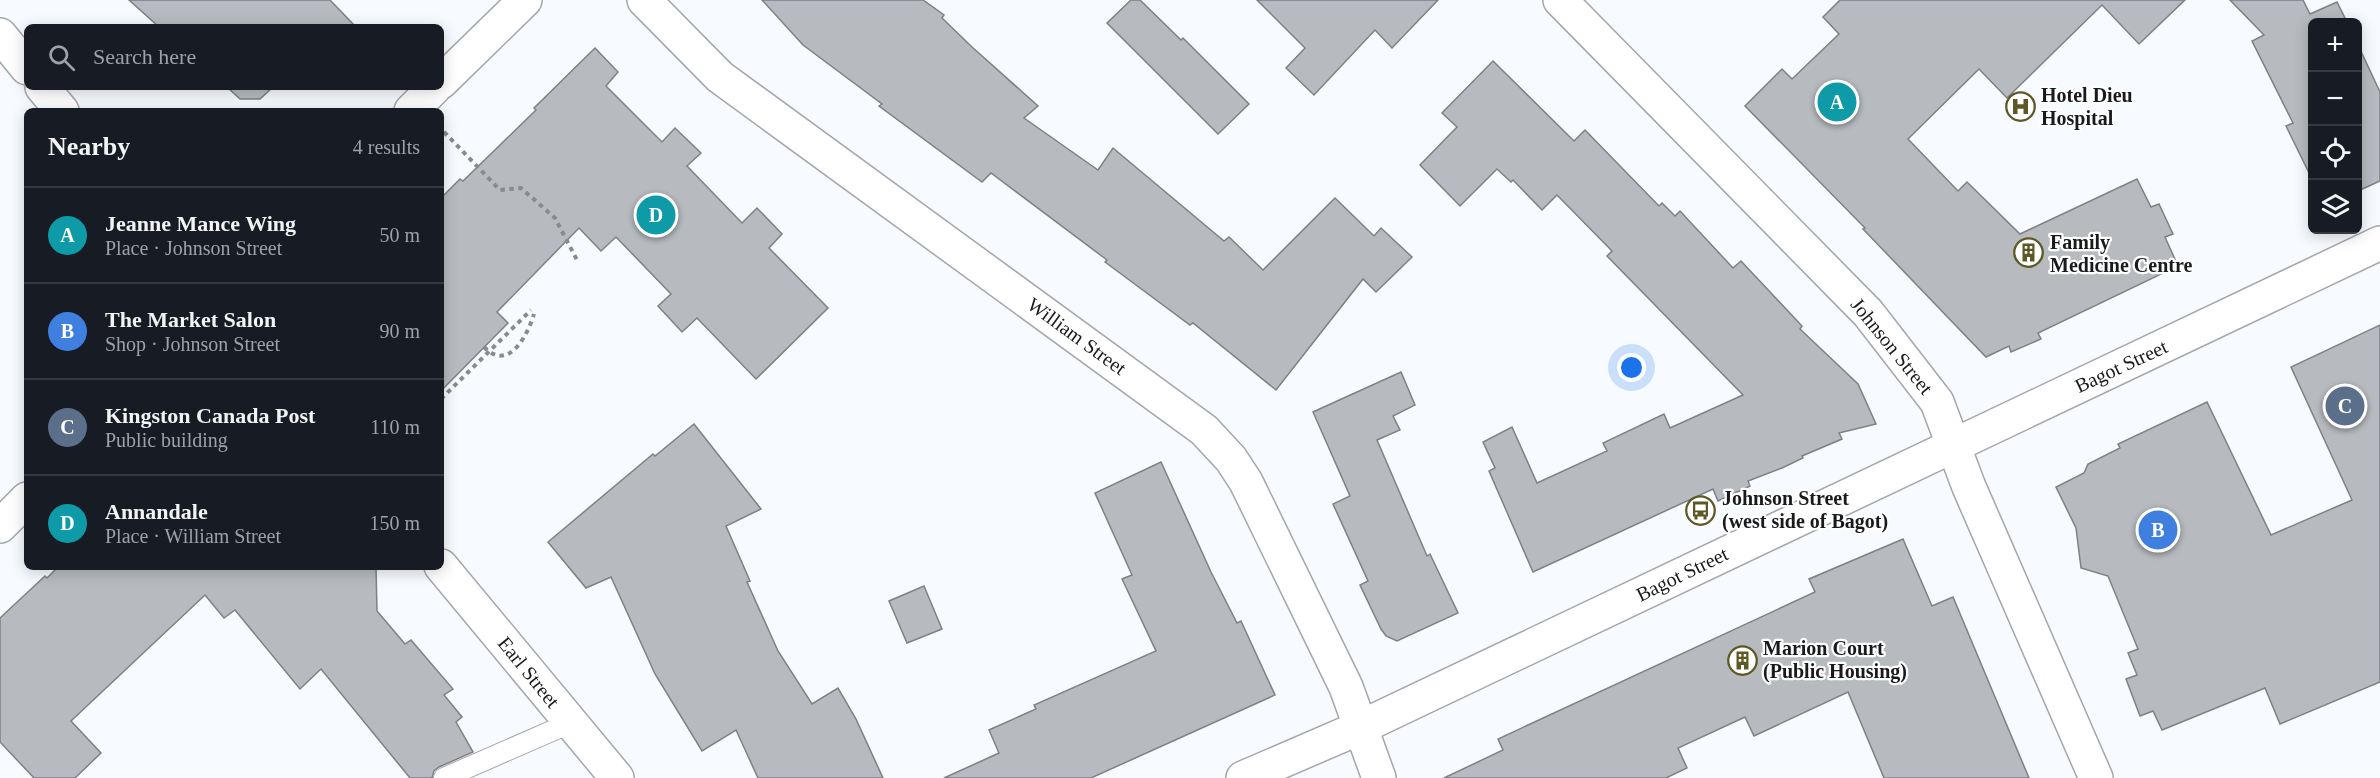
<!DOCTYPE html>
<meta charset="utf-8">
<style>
:root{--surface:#171b24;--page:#20242c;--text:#f1f3f6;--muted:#9ea1a6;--line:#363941;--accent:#0f766e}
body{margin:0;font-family:"Times New Roman",serif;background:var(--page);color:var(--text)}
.controls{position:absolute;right:18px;top:18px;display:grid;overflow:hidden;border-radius:9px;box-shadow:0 3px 15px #0003}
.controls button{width:54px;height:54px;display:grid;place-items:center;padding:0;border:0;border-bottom:2px solid var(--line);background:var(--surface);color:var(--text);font:30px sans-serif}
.you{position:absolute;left:1632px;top:368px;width:21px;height:21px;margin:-15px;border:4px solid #fff;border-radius:50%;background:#1a73e8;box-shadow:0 0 0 9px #1a73e833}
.badge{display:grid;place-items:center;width:39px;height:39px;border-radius:50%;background:var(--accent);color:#fff;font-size:20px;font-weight:700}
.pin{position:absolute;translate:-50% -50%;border:3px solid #fff;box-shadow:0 2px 6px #0006}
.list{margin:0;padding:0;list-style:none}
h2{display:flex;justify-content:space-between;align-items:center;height:78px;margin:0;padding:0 24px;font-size:26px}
h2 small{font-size:20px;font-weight:400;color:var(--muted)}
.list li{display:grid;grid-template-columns:39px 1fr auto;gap:18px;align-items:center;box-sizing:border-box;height:96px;padding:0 24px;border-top:2px solid var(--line)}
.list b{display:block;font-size:22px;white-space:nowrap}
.list p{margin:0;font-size:20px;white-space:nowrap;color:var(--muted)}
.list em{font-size:20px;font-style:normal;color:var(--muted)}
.icon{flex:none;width:33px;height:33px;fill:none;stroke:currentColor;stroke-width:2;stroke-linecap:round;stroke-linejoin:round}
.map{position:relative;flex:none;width:2380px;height:778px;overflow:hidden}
.search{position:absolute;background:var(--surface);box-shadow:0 3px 15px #0003;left:24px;top:24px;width:420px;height:66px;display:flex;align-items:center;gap:15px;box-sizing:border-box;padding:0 21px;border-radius:9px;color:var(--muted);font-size:22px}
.panel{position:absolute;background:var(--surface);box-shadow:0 3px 15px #0003;left:24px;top:108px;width:420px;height:462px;border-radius:9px}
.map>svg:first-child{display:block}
</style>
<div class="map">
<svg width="2380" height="778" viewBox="0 0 2380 778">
<rect width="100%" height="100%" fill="#f7faff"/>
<!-- building -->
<g fill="#b7bbc0" stroke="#7d8186" stroke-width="1.5">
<polygon points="129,0 330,0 355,26 159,27"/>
<polygon points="762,0 923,0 944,15 942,18 972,47 1038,106 1024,118 1098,170 1113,148 1224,241 1229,237 1263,270 1335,198 1374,236 1381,228 1412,257 1376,292 1363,279 1276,390 1193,323 1190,325 1105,262 1107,260 991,173 982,182 879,106 882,104 803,45"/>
<polygon points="1131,0 1140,0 1181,40 1183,38 1249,104 1218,134 1107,23"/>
<polygon points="1257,0 1438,0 1392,48 1375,30 1314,95 1286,68 1305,48"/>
<polygon points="1840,0 2185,0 2139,44 2102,5 2007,98 1979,69 1908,139 1958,191 1967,182 2020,234 2137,179 2151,207 2159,204 2173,234 2165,237 2178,266 2038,333 2041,339 2011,352 2009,346 1986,357 1863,229 1865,228 1745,106 1782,69 1792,79 1839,34 1823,17"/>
<polygon points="2230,0 2303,0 2310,14 2337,2 2347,22 2313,22 2313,181 2286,126 2293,123 2252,41 2264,35"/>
<polygon points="2358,45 2380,92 2380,181 2358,191"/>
<polygon points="595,48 618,72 606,86 662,142 675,128 701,153 687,166 742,223 757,208 782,234 769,248 828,308 756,379 697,318 682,332 658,306 671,294 616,237 601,251 579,228 497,312 508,323 441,391 441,198 460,179 463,181 536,110 534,108"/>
<polygon points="1493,61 1574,141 1585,130 1659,206 1662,203 1675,216 1680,211 1733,268 1741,261 1802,326 1800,329 1858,384 1876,424 1839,433 1842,439 1802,456 1803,458 1782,468 1748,481 1750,486 1718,501 1713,489 1533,572 1489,471 1495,468 1483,442 1512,427 1537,483 1607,451 1603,443 1664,414 1670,428 1743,395 1607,256 1612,251 1557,195 1542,210 1513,180 1511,182 1497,169 1460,206 1420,165 1457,127 1442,113"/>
<polygon points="227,87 273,87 260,99 240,99"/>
<polygon points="2380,325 2380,682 2280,724 2265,688 2162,730 2153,711 2140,716 2126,679 2137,675 2128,653 2138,649 2108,576 2081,568 2076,528 2056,487 2084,473 2088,464 2120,448 2118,444 2207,402 2271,535 2352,500 2291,367"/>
<polygon points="1401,372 1415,405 1393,416 1400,430 1377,440 1427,556 1430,554 1458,613 1397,641 1386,636 1381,629 1360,585 1368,581 1333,504 1350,496 1313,412"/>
<polygon points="694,424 761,509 726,526 750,581 747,582 778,651 812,704 838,688 856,719 883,778 758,778 736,730 702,751 655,674 611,577 586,588 548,542 653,454 655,456"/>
<polygon points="1161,462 1211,572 1237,623 1241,621 1275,695 1091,778 944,778 999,753 989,730 1036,709 1034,705 1156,651 1122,579 1132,575 1095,493"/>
<polygon points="1903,539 1932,606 1953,597 2029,778 1884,778 1848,692 1754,736 1745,717 1678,748 1687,768 1666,778 1444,778 1503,750 1498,739 1815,592 1809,579"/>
<polygon points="58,567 376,567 377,611 405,644 411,640 453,689 444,695 462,717 456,722 473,752 439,767 434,771 432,778 410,778 321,669 300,689 235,610 224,618 205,595 71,721 101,753 75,778 34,778 0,742 0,618 45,576 47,578"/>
<polygon points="924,586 942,629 907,643 889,601"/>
</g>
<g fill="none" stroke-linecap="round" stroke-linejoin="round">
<defs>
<polyline id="lane" points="444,778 570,723"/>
<g id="street">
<polyline points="644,0 720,77 1204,430 1231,459 1246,482 1346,687 1379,778"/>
<polyline points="0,35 27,68"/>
<polyline points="441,82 525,0"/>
<polyline points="42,87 62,111"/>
<polyline points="411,111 435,87"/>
<polyline points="0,526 27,499"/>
<polyline points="441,566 617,778"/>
</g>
<polyline id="secondary" points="1243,778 1359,728 2380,243"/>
<polyline id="primary" points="1560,0 1868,313 1937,402 1969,487 2096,778"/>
</defs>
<!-- lane casing -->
<use href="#lane" stroke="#a3a7ac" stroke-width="22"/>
<!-- street casing -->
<use href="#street" stroke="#a3a7ac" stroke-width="36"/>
<!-- secondary casing -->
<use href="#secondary" stroke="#a3a7ac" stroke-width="36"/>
<!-- primary casing -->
<use href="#primary" stroke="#a3a7ac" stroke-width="36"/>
<!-- path -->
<g stroke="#888a8d" stroke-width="4" stroke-dasharray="4.5 4.5" stroke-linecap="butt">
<polyline points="444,132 500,190 521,188 555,218 578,262"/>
<path d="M484,347C509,373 528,334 534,314"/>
<polyline points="441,399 531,310"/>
</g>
<!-- lane -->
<use href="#lane" stroke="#fff" stroke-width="20"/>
<!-- street -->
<use href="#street" stroke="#fff" stroke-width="33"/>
<!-- secondary -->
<use href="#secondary" stroke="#fff" stroke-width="33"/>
<!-- primary -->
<use href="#primary" stroke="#fff" stroke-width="33"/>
</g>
<!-- icons -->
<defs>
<symbol id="hospital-ring" viewBox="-11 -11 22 22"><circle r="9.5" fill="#fff" stroke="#5d5824" stroke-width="1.5"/><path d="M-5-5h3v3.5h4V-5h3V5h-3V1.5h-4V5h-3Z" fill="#5d5824"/></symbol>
<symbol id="building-ring" viewBox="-11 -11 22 22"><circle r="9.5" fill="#fff" stroke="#5d5824" stroke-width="1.5"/><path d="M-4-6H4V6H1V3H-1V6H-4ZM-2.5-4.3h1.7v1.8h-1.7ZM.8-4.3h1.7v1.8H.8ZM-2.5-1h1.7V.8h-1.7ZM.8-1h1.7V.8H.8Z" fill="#5d5824"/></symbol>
<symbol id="bus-ring" viewBox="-11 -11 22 22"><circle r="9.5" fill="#fff" stroke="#5d5824" stroke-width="1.5"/><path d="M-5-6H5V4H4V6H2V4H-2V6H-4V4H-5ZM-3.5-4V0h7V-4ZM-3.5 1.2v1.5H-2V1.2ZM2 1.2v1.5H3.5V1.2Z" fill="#5d5824"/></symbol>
</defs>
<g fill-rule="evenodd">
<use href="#hospital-ring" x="2004" y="90" width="33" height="33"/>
<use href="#building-ring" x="2012" y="236" width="33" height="33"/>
<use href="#bus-ring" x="1684" y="494" width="33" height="33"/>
<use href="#building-ring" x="1726" y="644" width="33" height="33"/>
</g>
<g text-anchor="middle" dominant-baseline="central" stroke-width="4.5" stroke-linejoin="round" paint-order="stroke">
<!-- poi labels -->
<g font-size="20" font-weight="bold" fill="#191a1c" stroke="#fff" text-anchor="start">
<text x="2041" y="95">Hotel Dieu<tspan x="2041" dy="23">Hospital</tspan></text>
<text x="2050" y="242">Family<tspan x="2050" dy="23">Medicine Centre</tspan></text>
<text x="1722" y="498">Johnson Street<tspan x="1722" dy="23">(west side of Bagot)</tspan></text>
<text x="1763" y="648">Marion Court<tspan x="1763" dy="23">(Public Housing)</tspan></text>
</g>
<!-- street labels -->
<g font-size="20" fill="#191a1c" stroke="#fff">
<text transform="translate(1077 336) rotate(36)">William Street</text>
<text transform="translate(1892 346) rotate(51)">Johnson Street</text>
<text transform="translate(2121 366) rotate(-25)">Bagot Street</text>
<text transform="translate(1682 574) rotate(-26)">Bagot Street</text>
<text transform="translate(529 672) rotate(51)">Earl Street</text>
</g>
</g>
</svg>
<div class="controls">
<button>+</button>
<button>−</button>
<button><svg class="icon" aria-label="locate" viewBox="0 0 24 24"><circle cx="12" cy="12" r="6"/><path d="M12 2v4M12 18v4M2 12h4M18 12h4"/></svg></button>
<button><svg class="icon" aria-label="layers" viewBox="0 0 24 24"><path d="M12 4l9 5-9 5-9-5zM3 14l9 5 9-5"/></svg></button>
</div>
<div class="you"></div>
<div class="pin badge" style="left:1837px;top:102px;background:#0f9aa8">A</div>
<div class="pin badge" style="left:2158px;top:530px;background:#3f7fe0">B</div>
<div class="pin badge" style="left:2345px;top:406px;background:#5c6f8a">C</div>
<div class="pin badge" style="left:656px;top:215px;background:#0f9aa8">D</div>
<div class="search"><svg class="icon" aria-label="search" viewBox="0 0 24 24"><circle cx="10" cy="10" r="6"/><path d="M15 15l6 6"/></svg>Search here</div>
<section class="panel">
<h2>Nearby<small>4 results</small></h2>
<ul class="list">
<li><span class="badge" style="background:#0f9aa8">A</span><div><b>Jeanne Mance Wing</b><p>Place · Johnson Street</p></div><em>50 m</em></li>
<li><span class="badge" style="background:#3f7fe0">B</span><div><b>The Market Salon</b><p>Shop · Johnson Street</p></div><em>90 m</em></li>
<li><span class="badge" style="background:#5c6f8a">C</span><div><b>Kingston Canada Post</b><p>Public building</p></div><em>110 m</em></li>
<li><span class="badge" style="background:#0f9aa8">D</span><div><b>Annandale</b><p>Place · William Street</p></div><em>150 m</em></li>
</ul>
</section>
</div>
